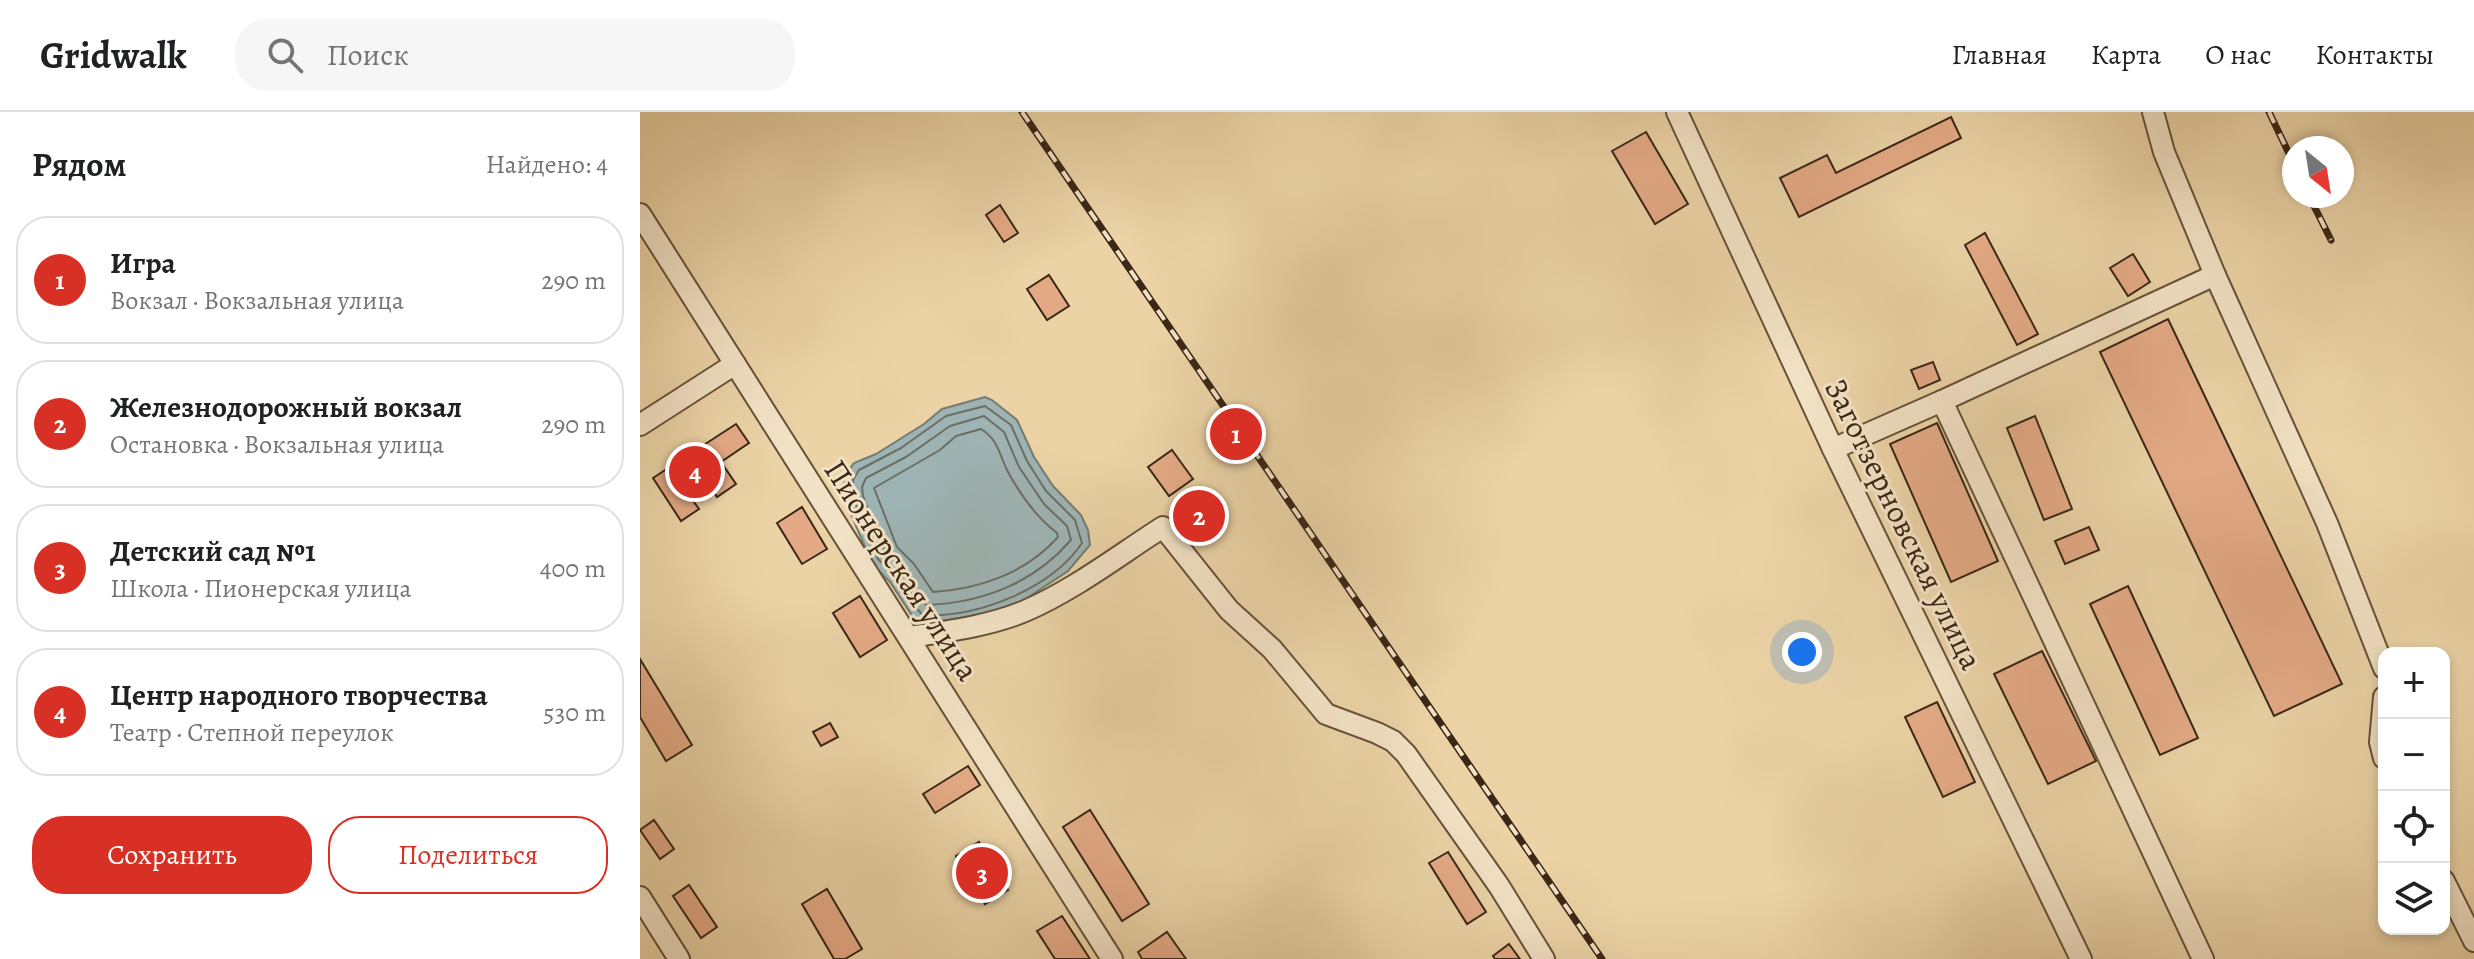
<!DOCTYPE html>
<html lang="ru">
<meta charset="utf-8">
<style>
:root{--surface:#fff;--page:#f6f6f6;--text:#202124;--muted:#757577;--line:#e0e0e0;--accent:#d93025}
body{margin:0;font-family:Alegreya,serif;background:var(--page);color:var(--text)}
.controls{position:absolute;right:24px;bottom:24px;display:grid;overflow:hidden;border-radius:16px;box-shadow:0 4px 12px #0003}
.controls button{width:72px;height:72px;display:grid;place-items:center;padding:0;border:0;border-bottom:2px solid var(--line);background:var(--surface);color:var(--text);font:40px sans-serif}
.compass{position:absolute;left:1642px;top:24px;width:72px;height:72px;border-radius:50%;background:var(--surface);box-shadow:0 4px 12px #0003;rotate:150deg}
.you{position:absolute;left:1162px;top:540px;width:28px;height:28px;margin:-20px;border:6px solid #fff;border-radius:50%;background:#1a73e8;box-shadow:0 0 0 12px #1a73e833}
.badge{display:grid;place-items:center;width:52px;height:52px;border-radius:50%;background:var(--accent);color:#fff;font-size:26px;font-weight:700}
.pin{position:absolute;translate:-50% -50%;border:4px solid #fff;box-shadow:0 2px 8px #0006}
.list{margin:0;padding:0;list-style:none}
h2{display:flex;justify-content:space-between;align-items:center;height:104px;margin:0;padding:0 32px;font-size:34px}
h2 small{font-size:26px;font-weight:400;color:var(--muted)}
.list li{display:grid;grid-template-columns:52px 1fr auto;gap:24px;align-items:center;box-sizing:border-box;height:128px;margin:0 16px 16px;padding:0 16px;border:2px solid var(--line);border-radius:32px}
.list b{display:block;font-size:30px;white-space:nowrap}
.list p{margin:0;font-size:26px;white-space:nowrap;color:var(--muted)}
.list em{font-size:26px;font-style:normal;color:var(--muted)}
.actions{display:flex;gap:16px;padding:24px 32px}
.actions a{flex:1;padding:18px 0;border:2px solid var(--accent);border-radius:32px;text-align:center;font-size:28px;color:var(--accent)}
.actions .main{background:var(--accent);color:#fff}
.icon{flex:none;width:44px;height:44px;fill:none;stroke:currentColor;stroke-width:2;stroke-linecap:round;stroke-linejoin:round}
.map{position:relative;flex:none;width:1834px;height:847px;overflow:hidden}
header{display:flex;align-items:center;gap:48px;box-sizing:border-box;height:112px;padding:0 40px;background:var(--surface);border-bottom:2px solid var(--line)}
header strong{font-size:38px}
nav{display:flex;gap:44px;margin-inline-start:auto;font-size:28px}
.search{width:560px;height:72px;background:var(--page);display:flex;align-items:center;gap:20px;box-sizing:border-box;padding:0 28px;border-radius:32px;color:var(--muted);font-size:30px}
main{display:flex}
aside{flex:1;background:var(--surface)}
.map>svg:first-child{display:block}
</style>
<header>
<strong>Gridwalk</strong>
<div class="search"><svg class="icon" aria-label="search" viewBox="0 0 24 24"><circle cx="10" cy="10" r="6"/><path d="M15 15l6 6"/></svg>Поиск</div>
<nav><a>Главная</a><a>Карта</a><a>О нас</a><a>Контакты</a></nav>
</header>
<main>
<aside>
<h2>Рядом<small>Найдено: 4</small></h2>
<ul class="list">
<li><span class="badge">1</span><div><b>Игра</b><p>Вокзал · Вокзальная улица</p></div><em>290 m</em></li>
<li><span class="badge">2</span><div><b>Железнодорожный вокзал</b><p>Остановка · Вокзальная улица</p></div><em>290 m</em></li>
<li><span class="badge">3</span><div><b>Детский сад №1</b><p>Школа · Пионерская улица</p></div><em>400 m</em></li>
<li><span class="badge">4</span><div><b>Центр народного творчества</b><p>Театр · Степной переулок</p></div><em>530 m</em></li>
</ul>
<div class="actions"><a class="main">Сохранить</a><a>Поделиться</a></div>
</aside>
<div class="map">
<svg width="1834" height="847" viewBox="0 0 1834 847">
<rect width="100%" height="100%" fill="#ebd3a6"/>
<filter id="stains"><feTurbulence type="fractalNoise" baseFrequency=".0025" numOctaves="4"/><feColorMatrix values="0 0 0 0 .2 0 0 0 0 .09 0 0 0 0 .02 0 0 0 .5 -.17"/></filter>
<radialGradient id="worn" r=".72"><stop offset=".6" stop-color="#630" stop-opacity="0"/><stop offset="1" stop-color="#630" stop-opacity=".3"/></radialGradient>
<!-- water -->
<polygon fill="#9eb4b4" stroke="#767c75" stroke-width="2" points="345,285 352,288 377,308 394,345 413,374 441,403 448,418 450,433 428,459 384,488 350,501 289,511 280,511 273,505 250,470 232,452 206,390 203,374 209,358 214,351 236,342 284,312 302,297"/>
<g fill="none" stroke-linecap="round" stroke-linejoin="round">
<!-- shore -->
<g stroke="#6c6e65" stroke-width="2">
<path d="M345,294L371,313L387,349L406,379L435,408L442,431C411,477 337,506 283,503L274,494L256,465L238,447L214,388L213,368L219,358L261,336L306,304Z"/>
<path d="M344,304L364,320L379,355L404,392L427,414L431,428C394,471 342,491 286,493L264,459L247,442L241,430L223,384L222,375L226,366L266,345L310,314Z"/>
<path d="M341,317C359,328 359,343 368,360C380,382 396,405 417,421L418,425C386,461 340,477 293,480L274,452L257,435L234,376L300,338L316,324Z"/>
</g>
</g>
<!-- building -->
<g fill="#e4aa86" stroke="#3a2716" stroke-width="2">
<polygon points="1311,5 1321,26 1159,105 1140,66 1187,43 1196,61"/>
<polygon points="1006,20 1048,92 1015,112 972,39"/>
<polygon points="360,93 378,121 364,130 346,103"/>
<polygon points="1345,121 1398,222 1377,233 1325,133"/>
<polygon points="1493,142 1510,170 1488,184 1470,156"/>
<polygon points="409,163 429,194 407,208 387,177"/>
<polygon points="1528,207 1702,572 1634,604 1460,240"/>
<polygon points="1293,250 1300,268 1279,277 1271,258"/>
<polygon points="1395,304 1432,397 1404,408 1367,316"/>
<polygon points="1297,311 1358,449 1311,470 1250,332"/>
<polygon points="96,312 109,331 81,350 96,372 77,385 68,370 49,383 59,397 41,409 13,366"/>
<polygon points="532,338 553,367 529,384 508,355"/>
<polygon points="162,395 187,437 162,452 137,411"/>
<polygon points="1449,415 1459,438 1425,452 1415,429"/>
<polygon points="1488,474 1558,626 1520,643 1450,492"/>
<polygon points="220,484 247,528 220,545 193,501"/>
<polygon points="1402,539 1456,649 1408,672 1354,562"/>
<polygon points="0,547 52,633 26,649 0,605"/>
<polygon points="1297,590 1335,670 1303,685 1265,605"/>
<polygon points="190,611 198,625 181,634 173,620"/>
<polygon points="328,654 340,673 295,701 283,682"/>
<polygon points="450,698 509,792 482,809 423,715"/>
<polygon points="14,708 34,737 20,747 0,718"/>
<polygon points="339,730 368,778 345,792 316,744"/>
<polygon points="808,740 846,800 827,812 789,751"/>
<polygon points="49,773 77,815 61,826 33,784"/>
<polygon points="187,777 222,837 205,847 194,847 162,792"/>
<polygon points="422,804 450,847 415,847 397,819"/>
<polygon points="527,820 546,847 502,847 498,840"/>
<polygon points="869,832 880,847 855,847 853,844"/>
</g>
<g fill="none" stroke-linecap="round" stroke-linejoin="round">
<defs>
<g id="minor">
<polyline points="1037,0 1193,337 1441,847"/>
<polyline points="1513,0 1524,40 1575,163 1687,411 1744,556"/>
<polyline points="0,102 472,847"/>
<polyline points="1302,289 1575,163"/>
<polyline points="0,313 95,252"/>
<polyline points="1193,337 1302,289 1563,847"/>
<path d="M270,525C309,519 349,514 385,499C434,478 479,443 523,415L589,498L632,537L686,602L737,621L753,629L766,642L859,774L904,847"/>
<polyline points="1744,585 1740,630 1744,646"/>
<polyline points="1804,769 1834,829"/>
<polyline points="0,785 39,847"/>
</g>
</defs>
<!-- minor casing -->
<use href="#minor" stroke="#66523a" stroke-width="24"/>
<!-- minor -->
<use href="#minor" stroke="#f2e2c5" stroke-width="20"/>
<defs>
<g id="rail">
<polyline points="382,0 962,847"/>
<polyline points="1629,0 1654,52"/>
<polyline points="1669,84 1691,128"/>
</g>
</defs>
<!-- rail casing -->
<use href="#rail" stroke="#3a2716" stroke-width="7"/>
<!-- rail -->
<use href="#rail" stroke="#f2e2c5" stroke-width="4" stroke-dasharray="12" stroke-linecap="butt"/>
</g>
<g text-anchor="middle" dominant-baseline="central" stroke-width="6" stroke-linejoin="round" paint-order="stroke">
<!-- street labels -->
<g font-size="32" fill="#3a2716" stroke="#f2e2c5">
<text transform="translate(1264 412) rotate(64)">Заготзерновская улица</text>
<text transform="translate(262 458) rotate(57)">Пионерская улица</text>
</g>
</g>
<rect width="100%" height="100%" filter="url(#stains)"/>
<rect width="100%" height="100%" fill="url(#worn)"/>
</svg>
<div class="controls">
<button>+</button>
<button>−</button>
<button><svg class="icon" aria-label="locate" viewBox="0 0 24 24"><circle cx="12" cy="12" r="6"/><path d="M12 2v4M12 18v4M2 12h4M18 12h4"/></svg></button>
<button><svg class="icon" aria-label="layers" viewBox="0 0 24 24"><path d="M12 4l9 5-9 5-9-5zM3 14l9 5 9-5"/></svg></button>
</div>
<svg class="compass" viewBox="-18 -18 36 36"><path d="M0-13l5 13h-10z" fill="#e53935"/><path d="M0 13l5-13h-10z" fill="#757577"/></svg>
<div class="you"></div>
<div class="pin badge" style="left:596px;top:322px">1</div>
<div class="pin badge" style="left:559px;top:404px">2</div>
<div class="pin badge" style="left:342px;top:761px">3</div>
<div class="pin badge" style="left:55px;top:360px">4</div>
</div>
</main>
